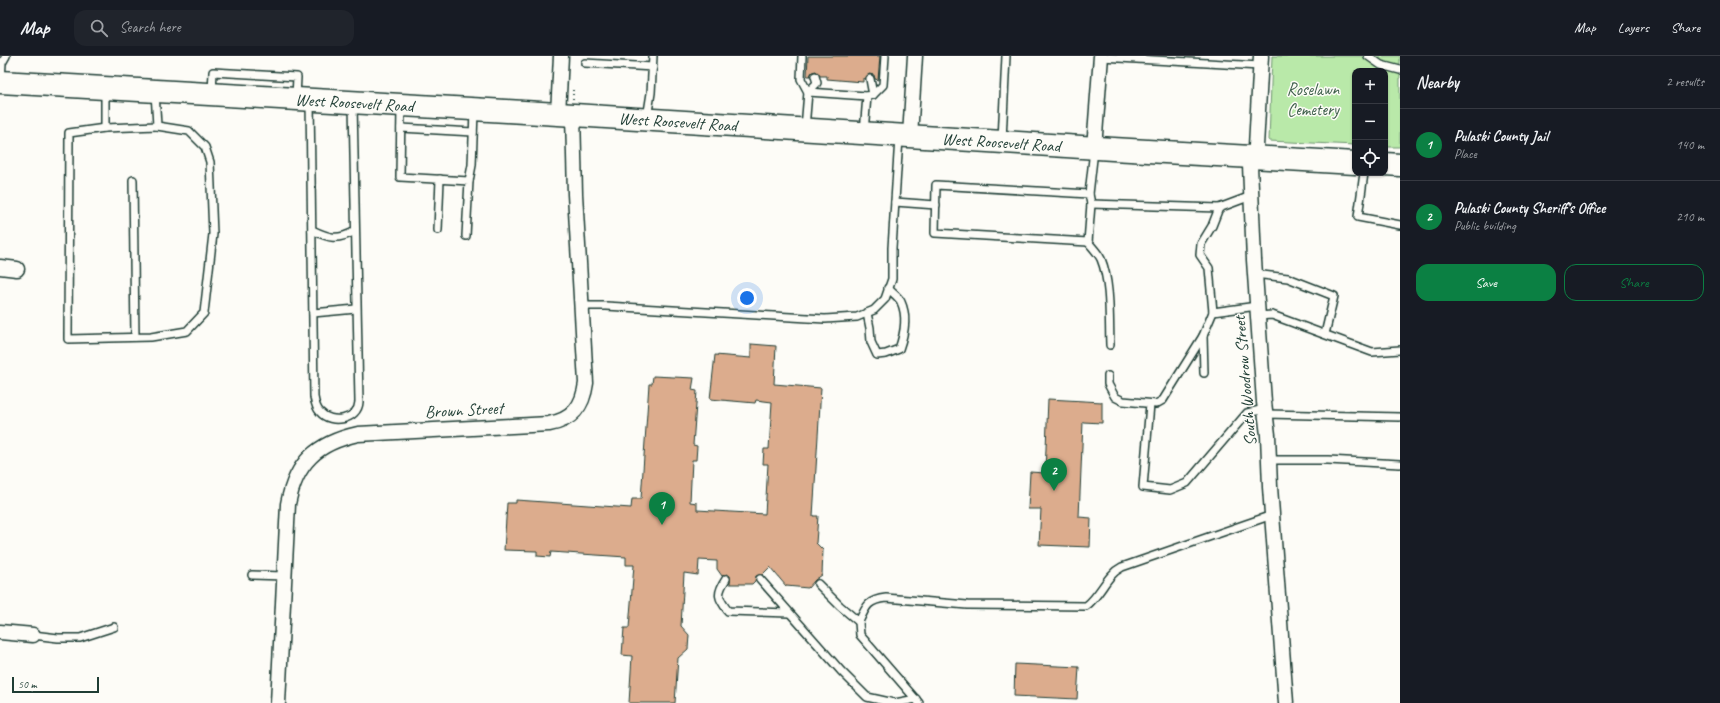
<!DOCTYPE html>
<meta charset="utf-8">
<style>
:root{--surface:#171b24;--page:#20242c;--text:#f1f3f6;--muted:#9ea1a6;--line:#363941;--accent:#0b8043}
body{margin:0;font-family:Caveat,sans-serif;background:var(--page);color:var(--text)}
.controls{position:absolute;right:12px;top:12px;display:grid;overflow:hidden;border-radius:8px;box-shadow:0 1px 3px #0004}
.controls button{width:36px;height:36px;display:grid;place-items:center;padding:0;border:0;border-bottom:1px solid var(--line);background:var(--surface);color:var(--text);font:20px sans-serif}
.scale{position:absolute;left:12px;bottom:10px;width:87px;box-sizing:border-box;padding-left:4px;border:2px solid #1f3d34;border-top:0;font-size:11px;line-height:14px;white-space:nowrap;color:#1f3d34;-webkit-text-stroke:3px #fdfcf7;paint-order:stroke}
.you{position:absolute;left:747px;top:242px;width:14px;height:14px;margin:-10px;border:3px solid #fff;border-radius:50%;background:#1a73e8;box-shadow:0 0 0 6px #1a73e833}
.badge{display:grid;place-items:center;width:26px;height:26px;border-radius:50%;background:var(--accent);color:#fff;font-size:13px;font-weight:700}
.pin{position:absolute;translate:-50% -33px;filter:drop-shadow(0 1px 2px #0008)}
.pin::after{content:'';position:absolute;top:21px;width:14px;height:12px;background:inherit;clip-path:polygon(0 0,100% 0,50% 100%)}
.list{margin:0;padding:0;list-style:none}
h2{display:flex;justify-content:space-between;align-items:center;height:52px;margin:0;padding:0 16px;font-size:17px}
h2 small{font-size:13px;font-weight:400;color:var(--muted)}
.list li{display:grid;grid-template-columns:26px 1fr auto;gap:12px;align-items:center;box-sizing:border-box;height:72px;padding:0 16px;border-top:1px solid var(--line)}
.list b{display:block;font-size:15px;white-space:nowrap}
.list p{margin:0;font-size:13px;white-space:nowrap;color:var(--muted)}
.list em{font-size:13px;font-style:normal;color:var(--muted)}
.actions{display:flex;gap:8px;padding:12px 16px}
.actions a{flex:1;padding:9px 0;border:1px solid var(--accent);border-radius:12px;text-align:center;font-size:14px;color:var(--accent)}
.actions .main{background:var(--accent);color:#fff}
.icon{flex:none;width:22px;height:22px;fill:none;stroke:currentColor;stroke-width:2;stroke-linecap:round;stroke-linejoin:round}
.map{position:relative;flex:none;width:1400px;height:647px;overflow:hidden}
header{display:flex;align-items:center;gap:24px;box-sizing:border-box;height:56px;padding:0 20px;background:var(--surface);border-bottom:1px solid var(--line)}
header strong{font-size:19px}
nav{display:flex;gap:22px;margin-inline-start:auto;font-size:14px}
.search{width:280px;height:36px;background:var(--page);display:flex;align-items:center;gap:10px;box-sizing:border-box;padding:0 14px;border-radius:12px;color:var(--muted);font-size:15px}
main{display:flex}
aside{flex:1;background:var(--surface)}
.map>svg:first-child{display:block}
</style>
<header>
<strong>Map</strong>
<div class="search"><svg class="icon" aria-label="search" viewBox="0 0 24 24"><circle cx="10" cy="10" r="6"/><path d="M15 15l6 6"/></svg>Search here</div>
<nav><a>Map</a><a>Layers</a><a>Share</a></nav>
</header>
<main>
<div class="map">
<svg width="1400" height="647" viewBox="0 0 1400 647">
<rect width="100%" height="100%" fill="#fdfcf7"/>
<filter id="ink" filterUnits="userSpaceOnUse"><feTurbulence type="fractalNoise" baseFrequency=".025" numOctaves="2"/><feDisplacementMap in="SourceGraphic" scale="8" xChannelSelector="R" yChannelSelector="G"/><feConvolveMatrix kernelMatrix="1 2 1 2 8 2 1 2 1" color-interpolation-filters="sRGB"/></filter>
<g filter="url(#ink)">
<!-- green -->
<polygon fill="#b9e9a9" stroke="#6c936e" points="1272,0 1400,0 1400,91 1385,91 1385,15 1355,15 1355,89 1269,85"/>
<!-- building -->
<g fill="#dcac8d" stroke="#1f3d34">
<polygon points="808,0 880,0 878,24 875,23 874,19 869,18 865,23 863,22 863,26 827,23 827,20 820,20 816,15 812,16 810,20 807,20"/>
<polygon points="751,288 776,290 774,328 821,332 813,460 818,460 816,487 823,494 822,519 815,524 808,532 786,530 770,511 762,519 756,520 755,525 752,528 730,528 730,520 727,518 722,520 717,513 717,505 699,504 698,519 684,517 681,570 689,579 688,593 678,602 675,647 629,647 632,600 622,599 624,572 629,572 634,509 626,509 626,501 551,496 550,501 537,500 537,495 504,494 507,447 516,447 516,444 631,452 632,443 641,443 649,328 652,328 653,320 694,322 692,334 697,335 693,389 697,390 696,404 692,404 690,446 697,447 697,454 765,458 768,408 763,408 764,393 769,393 772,346 756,344 755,347 710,343 715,299 751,302"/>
<polygon points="1048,343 1102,346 1102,367 1083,366 1079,461 1091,462 1090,491 1039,489 1041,453 1028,453 1030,416 1045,417"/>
<polygon points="1015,608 1079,611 1077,643 1014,640"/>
</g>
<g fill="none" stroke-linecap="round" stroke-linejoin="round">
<defs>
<g id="service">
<polyline points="802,0 801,23 808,36 867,40 873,39 883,29 885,0"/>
<polyline points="1368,0 1381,9 1400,14"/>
<polyline points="1101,1 1260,10"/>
<polyline points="585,7 653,11"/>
<polyline points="870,23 873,39"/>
<polyline points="1,24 2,7 6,0"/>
<polyline points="105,34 105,72 69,77 68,283 151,281 187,275 204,257 213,178 210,106 205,91 189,75 157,70 155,36"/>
<polyline points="212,37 213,16 297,21 296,41"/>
<path d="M310,46L314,341C315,347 316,352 320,356C331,369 358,364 359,346L353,48"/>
<polyline points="401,51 400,121 469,125 466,180"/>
<polyline points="647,62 651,37 653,0"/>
<polyline points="105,72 157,70"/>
<polyline points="401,72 473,76"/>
<polyline points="805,72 808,36 817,27 815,20"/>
<polyline points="864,76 867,40"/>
<polyline points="1002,84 1006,0"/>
<polyline points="1364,117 1358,161 1400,169"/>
<polyline points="133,124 135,281"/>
<polyline points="469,125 472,109 474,56"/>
<polygon points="936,129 1089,138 1091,148 1088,186 935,177"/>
<polyline points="1089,138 1094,94"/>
<polyline points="895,146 936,149"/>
<polyline points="1091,148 1219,152 1251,140"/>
<path d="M312,174C329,182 337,185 355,175"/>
<polyline points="438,174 440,123"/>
<path d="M1088,186C1092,191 1098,197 1101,203C1111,227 1109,264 1110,289"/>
<polyline points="1255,218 1288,222 1334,240 1325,278"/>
<polyline points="581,250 606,250 825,263 857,261 874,254 885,243 892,223 892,192 899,82"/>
<polyline points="1213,256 1257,250"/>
<polyline points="313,257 356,253"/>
<path d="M867,257L870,272L871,286L877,299L886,298L899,293C904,279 908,261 901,246C899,241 892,237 888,232"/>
<polyline points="1258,260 1272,259 1372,296 1400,294"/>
<polyline points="1204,317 1203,280 1213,256 1209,212 1200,199 1201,188 1212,170 1219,152"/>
<polyline points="1108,320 1108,328 1115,341 1123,345 1156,348 1163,344 1203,280"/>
<polyline points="1150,348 1143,431 1170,434 1187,427 1247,357 1265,353"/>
<polyline points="1266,358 1400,361"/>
<polyline points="1269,404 1328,404 1400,408"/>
<polyline points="252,519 284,520"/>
<path d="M726,523C716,538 718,542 728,555L789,557"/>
<polyline points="760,523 841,615 867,641 894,647"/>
<path d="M818,528L840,550L859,566C866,550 868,544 886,542L967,549L1086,550C1101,539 1106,519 1122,511L1272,459"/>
<polyline points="859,566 860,579 919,647"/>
<polyline points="33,579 58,582 80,582 114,571"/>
<polyline points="895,647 916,643"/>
</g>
<g id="minor">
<polyline points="1261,0 1256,90 1250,109 1254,204 1264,346 1268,379 1270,431 1286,647"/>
<polyline points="558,58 561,0"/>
<polyline points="910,80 915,0"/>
<polyline points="1094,92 1101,0"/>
<polyline points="0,211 17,213"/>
<polyline points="0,576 33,579"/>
<path d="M278,647L288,448C296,406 317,387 358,378L549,368C573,364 583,350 586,327L575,138L573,59"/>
</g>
<g id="primary">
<path id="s1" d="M0,26L558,58L1113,93L1355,107"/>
<polyline points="1385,108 1400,109"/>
</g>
</defs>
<!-- service casing -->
<use href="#service" stroke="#1f3d34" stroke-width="10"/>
<!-- minor casing -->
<use href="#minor" stroke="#1f3d34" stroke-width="17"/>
<!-- primary casing -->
<use href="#primary" stroke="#1f3d34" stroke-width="25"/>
<!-- path -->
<polyline stroke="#1f3d34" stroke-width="2" stroke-dasharray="1 3" stroke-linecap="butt" points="573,43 573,32"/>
<!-- service -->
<use href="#service" stroke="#fdfcf7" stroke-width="7"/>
<!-- minor -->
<use href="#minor" stroke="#fdfcf7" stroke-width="14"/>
<!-- primary -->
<use href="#primary" stroke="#fdfcf7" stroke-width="22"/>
</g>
</g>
<g text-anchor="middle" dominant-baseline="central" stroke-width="3" stroke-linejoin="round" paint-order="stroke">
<!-- park labels -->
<g font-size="17" fill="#3e5f4b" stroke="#fdfcf7">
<text x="1313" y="33">Roselawn<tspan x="1313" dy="20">Cemetery</tspan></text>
</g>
<!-- street labels -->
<g font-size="17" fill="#1f3d34" stroke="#fdfcf7">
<text stroke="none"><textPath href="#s1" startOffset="355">West Roosevelt Road</textPath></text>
<text stroke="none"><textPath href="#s1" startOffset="679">West Roosevelt Road</textPath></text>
<text stroke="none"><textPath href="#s1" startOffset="1003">West Roosevelt Road</textPath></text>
<text transform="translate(1245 325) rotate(-95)">South Woodrow Street</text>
<text transform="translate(464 354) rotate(-3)">Brown Street</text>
</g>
</g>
</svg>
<div class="controls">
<button>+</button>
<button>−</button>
<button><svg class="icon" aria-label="locate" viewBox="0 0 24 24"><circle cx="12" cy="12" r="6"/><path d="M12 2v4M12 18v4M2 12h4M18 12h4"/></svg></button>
</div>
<div class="scale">50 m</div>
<div class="you"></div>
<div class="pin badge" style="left:662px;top:469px">1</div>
<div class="pin badge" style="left:1054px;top:435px">2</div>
</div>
<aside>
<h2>Nearby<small>2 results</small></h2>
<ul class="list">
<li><span class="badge">1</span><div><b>Pulaski County Jail</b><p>Place</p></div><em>140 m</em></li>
<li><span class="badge">2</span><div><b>Pulaski County Sheriff's Office</b><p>Public building</p></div><em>210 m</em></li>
</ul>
<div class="actions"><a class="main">Save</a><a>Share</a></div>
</aside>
</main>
